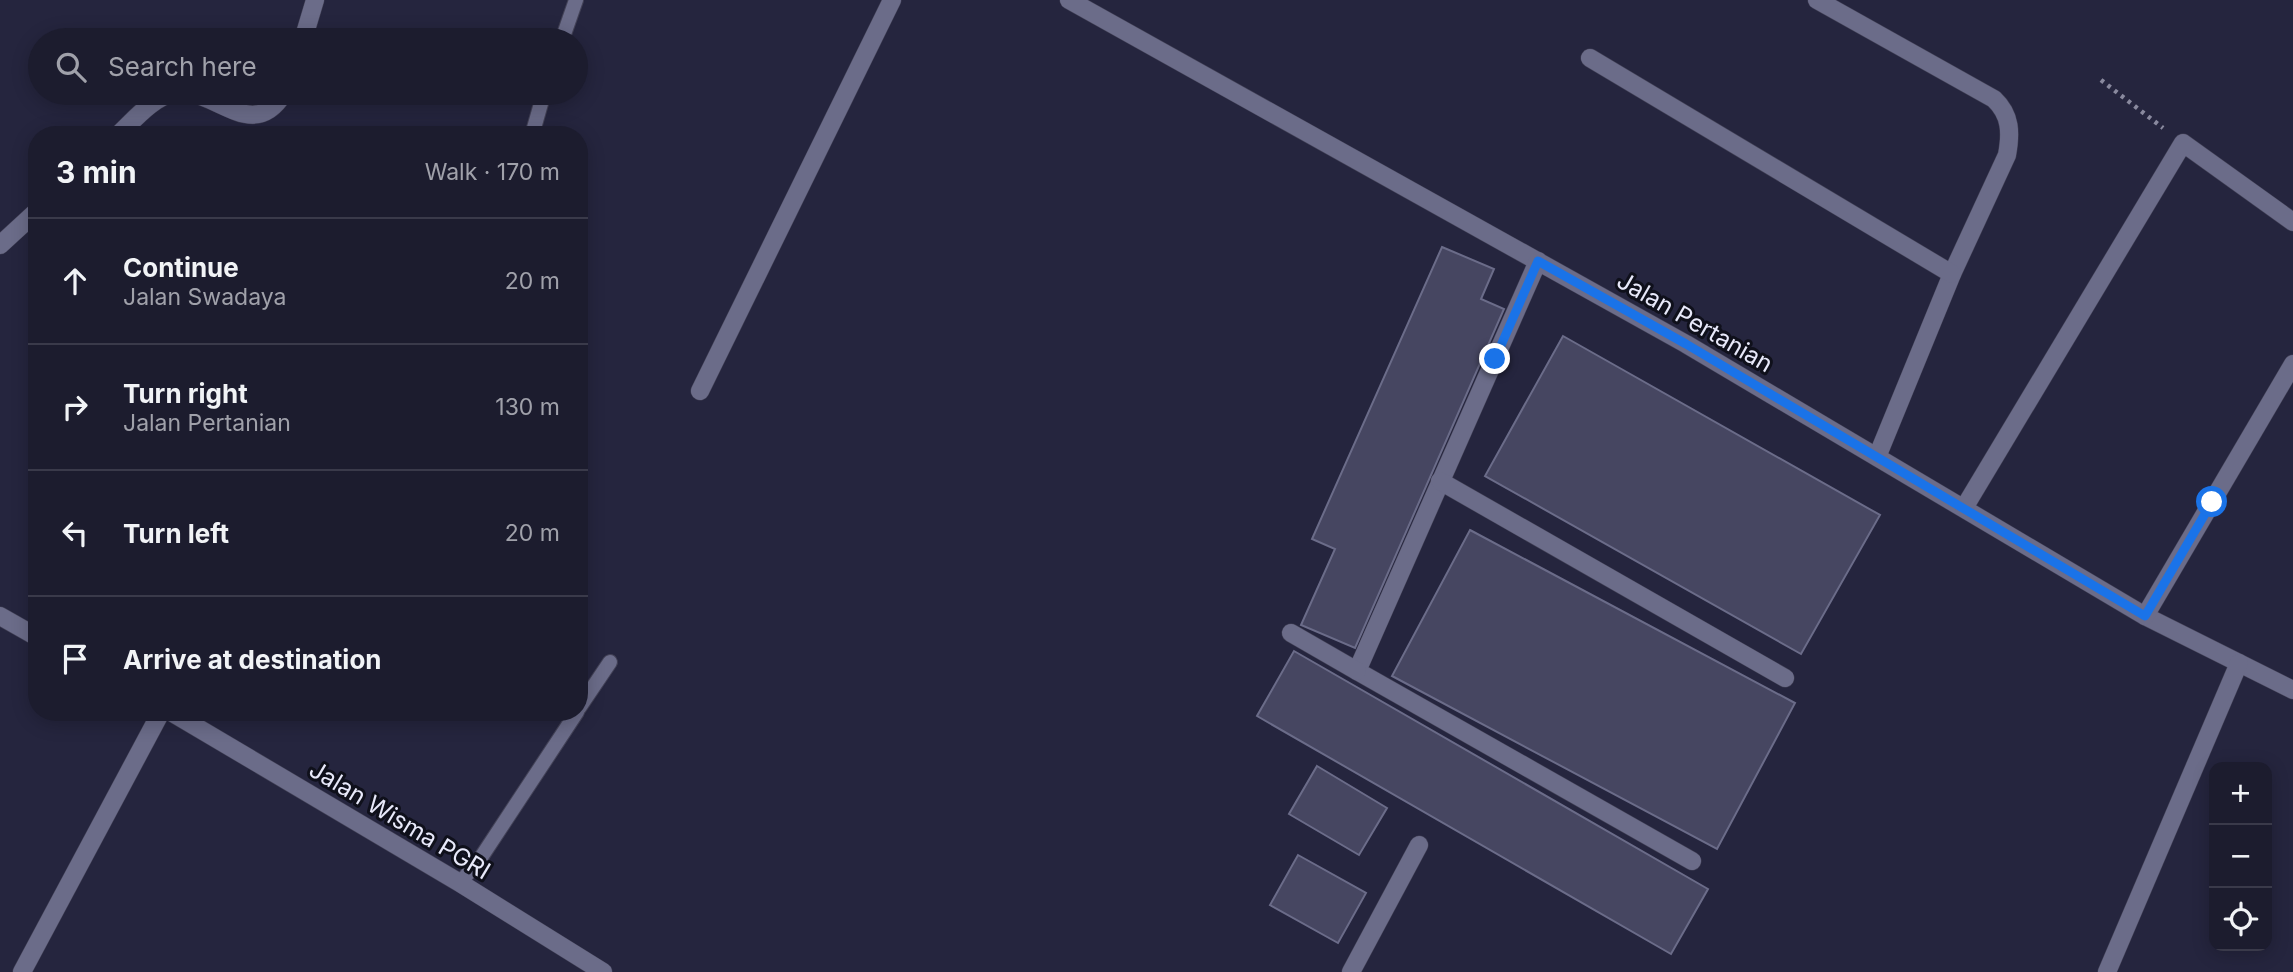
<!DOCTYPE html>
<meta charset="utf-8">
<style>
:root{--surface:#1c1c2e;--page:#252536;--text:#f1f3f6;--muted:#a0a1aa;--line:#3a3a4a}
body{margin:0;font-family:Inter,sans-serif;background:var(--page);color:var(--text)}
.controls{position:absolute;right:21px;bottom:21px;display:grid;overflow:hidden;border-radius:14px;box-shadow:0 4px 18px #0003}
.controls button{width:63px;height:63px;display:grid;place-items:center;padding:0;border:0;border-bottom:2px solid var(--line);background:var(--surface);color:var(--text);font:35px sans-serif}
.stop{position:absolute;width:21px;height:21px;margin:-16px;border:5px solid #1a73e8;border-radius:50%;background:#fff}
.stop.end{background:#1a73e8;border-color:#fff;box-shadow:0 2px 7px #0008}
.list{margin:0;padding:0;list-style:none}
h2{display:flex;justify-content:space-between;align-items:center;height:91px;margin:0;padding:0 28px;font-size:30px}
h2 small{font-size:23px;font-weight:400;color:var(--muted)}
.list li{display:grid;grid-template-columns:46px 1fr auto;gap:21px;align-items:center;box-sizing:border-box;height:126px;padding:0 28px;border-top:2px solid var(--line)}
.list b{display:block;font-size:26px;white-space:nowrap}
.list p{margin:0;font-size:23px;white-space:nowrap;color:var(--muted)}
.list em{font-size:23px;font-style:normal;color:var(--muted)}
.icon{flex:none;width:38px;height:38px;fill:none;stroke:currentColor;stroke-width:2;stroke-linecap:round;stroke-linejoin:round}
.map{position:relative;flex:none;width:2293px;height:972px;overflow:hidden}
.search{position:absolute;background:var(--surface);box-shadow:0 4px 18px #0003;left:28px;top:28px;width:560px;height:77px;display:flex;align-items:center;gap:18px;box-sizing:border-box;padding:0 24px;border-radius:38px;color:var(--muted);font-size:26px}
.panel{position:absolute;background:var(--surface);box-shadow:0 4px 18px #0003;left:28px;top:126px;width:560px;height:595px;border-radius:28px}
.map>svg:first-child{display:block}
</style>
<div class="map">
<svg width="2293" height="972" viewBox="0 0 2293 972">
<rect width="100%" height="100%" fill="#25253e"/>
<!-- building -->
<g fill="#464661" stroke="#6b6c89" stroke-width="2">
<polygon points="1442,247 1494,269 1481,299 1504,309 1355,648 1301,625 1335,549 1312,539"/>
<polygon points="1563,336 1880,515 1801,654 1485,476"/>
<polygon points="1470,530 1795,703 1717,849 1392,676"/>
<polygon points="1294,651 1708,889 1671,954 1257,716"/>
<polygon points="1317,766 1387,808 1359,855 1289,814"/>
<polygon points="1298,855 1366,893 1338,943 1270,905"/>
</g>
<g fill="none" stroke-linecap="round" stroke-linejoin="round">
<defs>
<g id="lane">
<polyline points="562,40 576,0"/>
<polyline points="532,135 544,93"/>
<polyline points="579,708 610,662"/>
<polyline points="460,883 480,859 577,712"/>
</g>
<g id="street">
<polyline points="1069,0 1686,344 2145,616 2293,690"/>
<path d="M1817,0L1994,99C2011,115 2011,133 2007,155L1952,274L1877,457"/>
<polyline points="303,40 315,0"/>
<polyline points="1590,58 1952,274"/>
<path d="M190,93C225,100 256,138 284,93"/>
<path d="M118,135C134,120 153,97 174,93"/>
<polyline points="0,245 37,211"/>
<polyline points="1538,261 1357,671 1692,861"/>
<polyline points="700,391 892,0"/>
<polyline points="1440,481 1785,678"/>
<polyline points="1964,508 2183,143 2293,222"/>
<polyline points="0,616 37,637"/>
<polyline points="2145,616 2293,364"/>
<polyline points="1291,633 1357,671"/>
<polyline points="171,712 460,883 603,972"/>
<polyline points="22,972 161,712"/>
<polyline points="1351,972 1419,845"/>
<polyline points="2107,972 2239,663"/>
</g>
</defs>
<!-- lane casing -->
<use href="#lane" stroke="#434257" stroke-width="16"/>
<!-- street casing -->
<use href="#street" stroke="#434257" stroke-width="19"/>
<!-- path -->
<polyline stroke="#89899e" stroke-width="4.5" stroke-dasharray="3.5 5" stroke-linecap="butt" points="2101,80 2163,128"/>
<!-- lane -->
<use href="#lane" stroke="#6b6c89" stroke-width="14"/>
<!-- street -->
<use href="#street" stroke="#6b6c89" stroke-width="18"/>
</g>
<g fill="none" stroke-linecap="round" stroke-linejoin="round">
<!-- route -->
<polyline stroke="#1a73e8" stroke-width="9" points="1495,359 1538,261 1686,344 2145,616 2212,502"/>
</g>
<g text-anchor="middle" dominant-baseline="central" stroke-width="6" stroke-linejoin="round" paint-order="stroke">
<!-- street labels -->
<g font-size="24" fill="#e8e9fa" stroke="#0f101b">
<text transform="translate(1695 322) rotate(30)">Jalan Pertanian</text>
<text transform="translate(400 820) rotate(31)">Jalan Wisma PGRI</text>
</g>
</g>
</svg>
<div class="controls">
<button>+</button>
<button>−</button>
<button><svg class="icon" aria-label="locate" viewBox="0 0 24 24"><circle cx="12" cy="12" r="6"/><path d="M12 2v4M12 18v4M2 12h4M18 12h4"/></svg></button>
</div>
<div class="stop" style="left:2212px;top:502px"></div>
<div class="stop end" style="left:1495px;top:359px"></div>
<div class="search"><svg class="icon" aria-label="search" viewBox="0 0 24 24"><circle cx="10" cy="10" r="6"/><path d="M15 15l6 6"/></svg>Search here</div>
<section class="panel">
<h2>3 min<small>Walk · 170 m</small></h2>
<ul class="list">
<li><svg class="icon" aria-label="ahead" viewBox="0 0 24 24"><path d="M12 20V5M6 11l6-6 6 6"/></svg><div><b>Continue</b><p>Jalan Swadaya</p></div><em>20 m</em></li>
<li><svg class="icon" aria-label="right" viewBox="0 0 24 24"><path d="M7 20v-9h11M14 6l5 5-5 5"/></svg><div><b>Turn right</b><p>Jalan Pertanian</p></div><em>130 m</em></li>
<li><svg class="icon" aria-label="left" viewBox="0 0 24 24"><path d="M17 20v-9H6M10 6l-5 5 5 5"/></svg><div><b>Turn left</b></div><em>20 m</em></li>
<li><svg class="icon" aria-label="arrive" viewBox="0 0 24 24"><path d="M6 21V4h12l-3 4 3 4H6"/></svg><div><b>Arrive at destination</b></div></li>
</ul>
</section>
</div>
